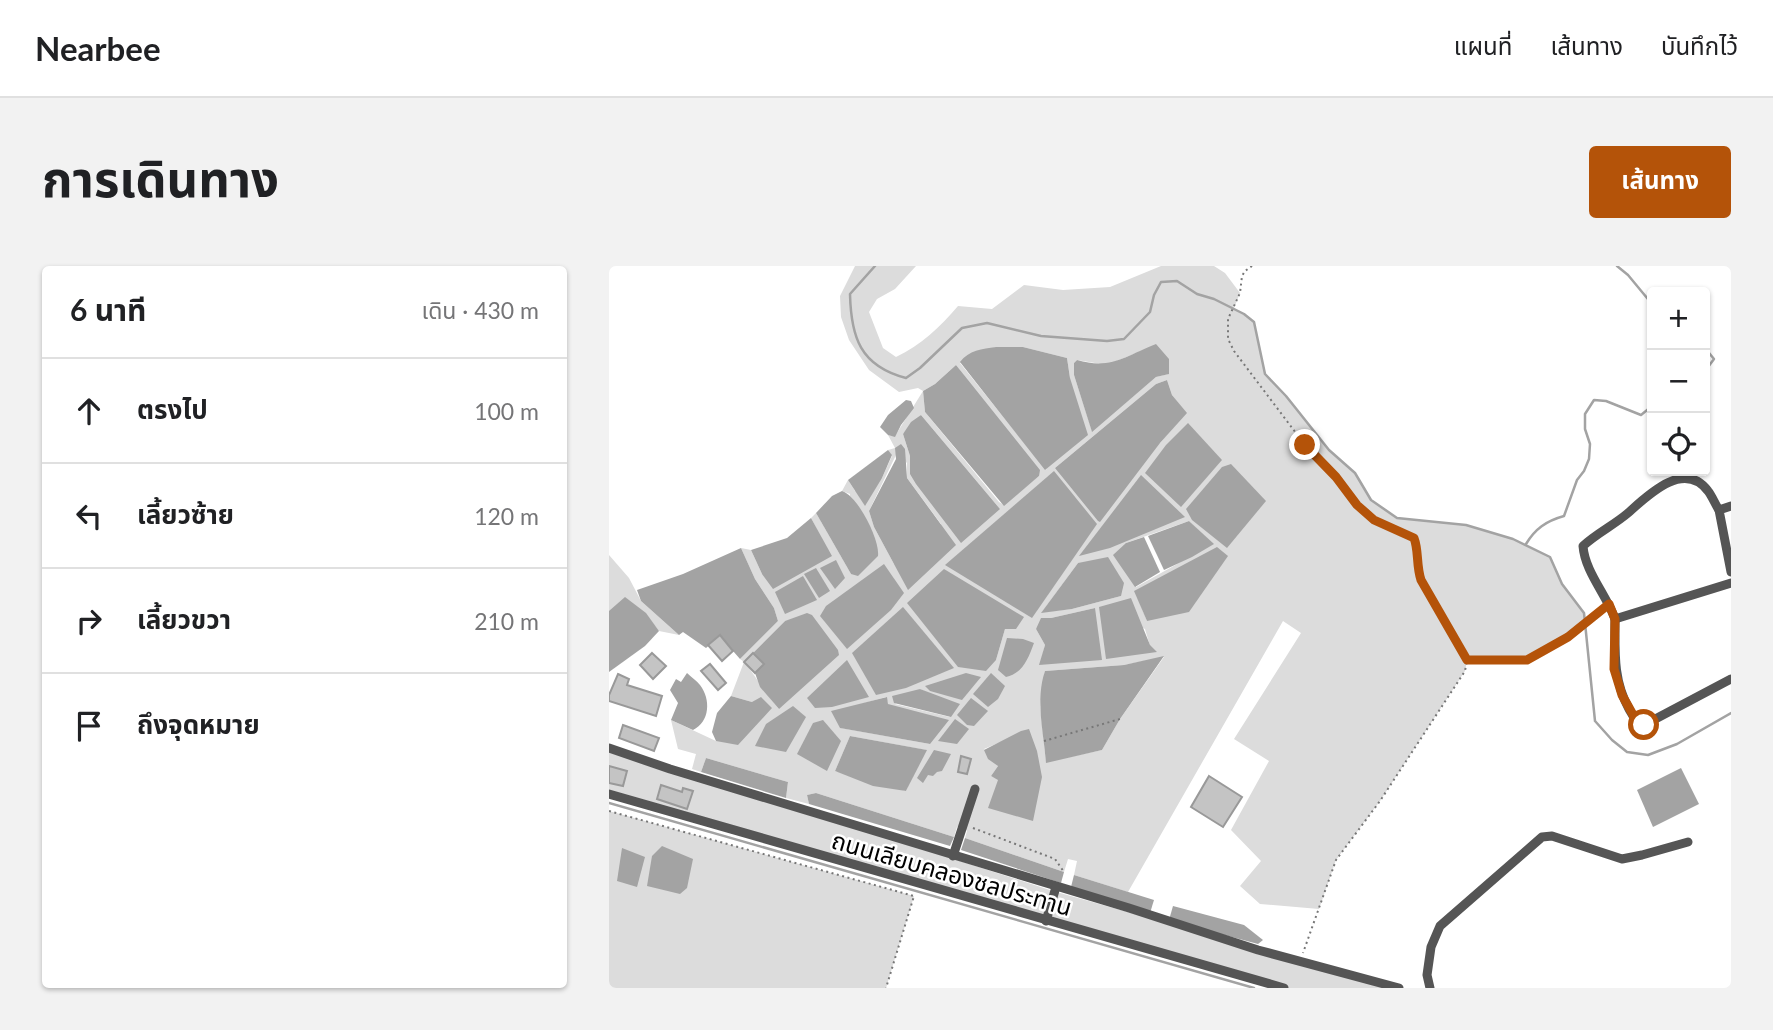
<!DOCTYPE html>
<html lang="th">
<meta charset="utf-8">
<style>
:root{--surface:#fff;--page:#f2f2f2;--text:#202124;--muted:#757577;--line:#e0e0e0;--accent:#b45309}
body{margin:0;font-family:Lato,"Noto Sans Thai",sans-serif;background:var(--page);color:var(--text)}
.controls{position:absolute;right:21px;top:21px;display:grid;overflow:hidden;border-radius:7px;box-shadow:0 2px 5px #0004}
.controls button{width:63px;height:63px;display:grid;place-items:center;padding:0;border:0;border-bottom:2px solid var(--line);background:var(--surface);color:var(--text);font:35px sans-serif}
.stop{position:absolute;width:21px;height:21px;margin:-16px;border:5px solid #b45309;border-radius:50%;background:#fff}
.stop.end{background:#b45309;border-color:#fff;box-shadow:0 2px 7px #0008}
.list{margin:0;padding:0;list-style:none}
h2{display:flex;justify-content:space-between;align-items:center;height:91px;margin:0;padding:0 28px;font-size:30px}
h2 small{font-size:23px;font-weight:400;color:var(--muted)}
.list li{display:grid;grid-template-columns:46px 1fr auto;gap:21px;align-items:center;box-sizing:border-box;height:105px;padding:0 28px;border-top:2px solid var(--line)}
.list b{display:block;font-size:26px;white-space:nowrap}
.list em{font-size:23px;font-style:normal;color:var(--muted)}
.icon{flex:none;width:38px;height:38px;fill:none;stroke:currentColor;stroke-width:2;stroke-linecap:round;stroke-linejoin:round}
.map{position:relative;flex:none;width:1122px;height:722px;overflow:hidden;border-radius:7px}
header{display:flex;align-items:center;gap:42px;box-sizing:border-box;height:98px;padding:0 35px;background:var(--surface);border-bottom:2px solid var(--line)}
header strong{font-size:33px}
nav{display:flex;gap:38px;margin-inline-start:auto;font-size:24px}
.intro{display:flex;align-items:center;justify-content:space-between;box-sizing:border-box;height:168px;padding:0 42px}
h1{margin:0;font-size:49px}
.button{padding:18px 32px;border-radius:7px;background:var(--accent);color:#fff;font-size:24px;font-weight:700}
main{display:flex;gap:42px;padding:0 42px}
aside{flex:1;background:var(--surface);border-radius:7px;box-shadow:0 2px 5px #0004}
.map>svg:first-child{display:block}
</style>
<header>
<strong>Nearbee</strong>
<nav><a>แผนที่</a><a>เส้นทาง</a><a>บันทึกไว้</a></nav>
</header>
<div class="intro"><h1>การเดินทาง</h1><a class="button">เส้นทาง</a></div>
<main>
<aside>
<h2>6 นาที<small>เดิน · 430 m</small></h2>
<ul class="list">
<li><svg class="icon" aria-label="ahead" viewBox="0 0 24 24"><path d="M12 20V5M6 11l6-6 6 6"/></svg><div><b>ตรงไป</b></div><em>100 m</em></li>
<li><svg class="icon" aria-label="left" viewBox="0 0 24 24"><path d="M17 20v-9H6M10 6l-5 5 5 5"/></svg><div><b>เลี้ยวซ้าย</b></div><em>120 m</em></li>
<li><svg class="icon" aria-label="right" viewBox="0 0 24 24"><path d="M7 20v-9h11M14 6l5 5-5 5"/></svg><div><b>เลี้ยวขวา</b></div><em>210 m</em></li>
<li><svg class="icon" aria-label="arrive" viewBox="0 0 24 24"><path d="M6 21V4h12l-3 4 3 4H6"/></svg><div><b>ถึงจุดหมาย</b></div></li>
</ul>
</aside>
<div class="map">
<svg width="1122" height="722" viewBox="0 0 1122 722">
<rect width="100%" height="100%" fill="#fff"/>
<!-- green -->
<g fill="#dcdcdc" fill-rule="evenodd">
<path d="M246,0H307L286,23L268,33L260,46L274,82L287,91C312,79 331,61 349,40L383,43L415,19L454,24L501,21L552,0H605L616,7L631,27L625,42L645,56L656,108L677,130L720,184L746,207L762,234L788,252L857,259L904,273L941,291L953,318L975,347V358L959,371L918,394H858L856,405L771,535L727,594L710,643L651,638L631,620L652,595L622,564L660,495L625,473L692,367L674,355L519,626L465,609L468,595L459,593L455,606L356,572L358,565L354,559L348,561L345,571L207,527L198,529L200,538L177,532L179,516L97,492L92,506L83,503L87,488L69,483L62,454L107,475L143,436L122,430L135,396L131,393L169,355L165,342L146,313L132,282L142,284L153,308L222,290L202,252L207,247L242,308L241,228L233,225L239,214L246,225L273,212L283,190L279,184L286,182L279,169L286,170L314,125L309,122L290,126L260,104L240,74L232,51L231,30ZM547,79L559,108L547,111L483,165L465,109V97L468,94L498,99ZM387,81H414L458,92L461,112L437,204L351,97ZM347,99L430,210L395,239L390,236L316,146L314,125L326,118ZM558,114L563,129L577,147L551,177L446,202L547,118ZM312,149L391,243L301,208V190L294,168ZM288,187L298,197V212L332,258L285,298L265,261L260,245ZM580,255L604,278L527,321L517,277ZM608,282L538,355L526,325ZM469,297L512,330L463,343L433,346ZM335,303L396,363L387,394ZM490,341L536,363L541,380L547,386ZM486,342L431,399L436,379L427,363L442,352ZM176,355L170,443C156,428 148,411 135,396ZM555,391L511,453L493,484L437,496L431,440L436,405L515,399ZM311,423L321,428L341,451L286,438ZM277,431L279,438L321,478L232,462L223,446ZM241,470L317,484L297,525L226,505ZM394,475L424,555L389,513L382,510L389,500L375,483Z"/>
<polygon points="0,289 20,312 32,335 70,369 50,365 36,347 0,345"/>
<polygon points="0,482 444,625 790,722 675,722 0,529"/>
<polygon points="0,545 305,630 277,722 0,722"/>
</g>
<!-- water -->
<g fill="#a3a3a3">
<path d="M547,78L560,93V108L547,111L483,166L465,109V97L468,94C502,104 516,90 547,78Z"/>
<path d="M387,81H414L458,92L461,112L479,169L436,204L351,96C360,84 373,83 387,81Z"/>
<polygon points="347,99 431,204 430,210 395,240 316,146 314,125 326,118"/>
<polygon points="558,114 563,129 578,147 551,177 491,256 489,255 446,202 547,118"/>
<polygon points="297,134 302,135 305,142 292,159 286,171 279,169 271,161 279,149"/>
<polygon points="312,149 391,243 352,277 307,218 301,208 301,190 294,168 302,156"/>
<polygon points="579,157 613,194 572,241 536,207 557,179"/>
<polygon points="292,178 296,183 298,212 347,279 299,324 265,261 260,245 287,193 286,182"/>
<polygon points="279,184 283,189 273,212 256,240 239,214"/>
<polygon points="622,198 657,235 618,282 583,254 577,243 613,201"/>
<polygon points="445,205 488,258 423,352 336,299"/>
<polygon points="532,209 576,251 501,282 470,290"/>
<path d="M233,225C249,230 271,274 269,290L249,310L242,308L207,247L223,230Z"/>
<polygon points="202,252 223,290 164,323 153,308 142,284 178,272"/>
<polygon points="580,255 605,278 583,291 555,304 539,270"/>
<polygon points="535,271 551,306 526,321 504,289 517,277"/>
<polygon points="608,281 619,290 580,346 538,355 525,325"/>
<polygon points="132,282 146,313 165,342 169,355 131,393 111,370 97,382 74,366 70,369 32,335 28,324 74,308"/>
<polygon points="499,291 515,317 512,330 463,343 432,347 469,297"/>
<polygon points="227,294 236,312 226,323 211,302"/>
<polygon points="275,298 295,327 282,344 238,383 211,350 217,340"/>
<polygon points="207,302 221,325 210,332 195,308"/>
<polygon points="335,303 415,351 407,363 396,363 387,394 377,405 349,401 298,337"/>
<polygon points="194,310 208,334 176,348 166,326"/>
<polygon points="16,331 37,347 50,365 36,380 0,406 0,345"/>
<polygon points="522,332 541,379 548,386 497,393 490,341"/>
<polygon points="294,341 345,402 297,422 267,429 243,387"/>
<polygon points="486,342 493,394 430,399 436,379 427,363 432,352 442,352"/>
<polygon points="198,347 203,349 229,384 230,389 170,443 151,421 146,407 155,398 144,387 176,355"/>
<path d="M398,372L414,373L425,377C419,393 414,407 397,411L389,404Z"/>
<path d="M555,390L511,453L493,484L437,497C435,467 426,434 436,405L515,399Z"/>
<polygon points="238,394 260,431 223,441 206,442 198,432"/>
<path d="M78,407C82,411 88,415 91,419C102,433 101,456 84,464L62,454L69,437L61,424L67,413L72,416Z"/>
<polygon points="357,407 372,411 353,434 321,425 316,420"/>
<polygon points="382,407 396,420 389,433 379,441 364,428"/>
<polygon points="311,423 351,438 342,451 285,437 283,430"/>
<polygon points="122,430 143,436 152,431 163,442 129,479 107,475 103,466 108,447"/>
<polygon points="278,431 279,438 340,454 321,478 231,462 222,445"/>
<polygon points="362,432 379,445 365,460 358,459 348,449"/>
<polygon points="184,440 197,451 177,486 146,480 157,458"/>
<polygon points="346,453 360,463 348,478 329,475"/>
<polygon points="214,454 232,475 218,505 188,488 204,457"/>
<polygon points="420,463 428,485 433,511 424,555 379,542 389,514 382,510 389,500 379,493 375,484 412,465"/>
<polygon points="241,470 318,484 297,525 264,520 226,505"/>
<polygon points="325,484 342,488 333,505 328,506 324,510 319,509 314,517 308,512"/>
<polygon points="97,492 179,516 177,532 92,506"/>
<polygon points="1072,502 1090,538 1044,561 1028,524"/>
<polygon points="207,527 345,571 341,580 200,538 198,529"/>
<polygon points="356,572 455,606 452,617 352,584"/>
<polygon points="53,580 84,593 78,622 71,628 38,620 43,590"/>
<polygon points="13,582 36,591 28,621 8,615"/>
<polygon points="465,609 545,634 541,647 462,621"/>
<polygon points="564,640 635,659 654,674 649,678 560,654"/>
</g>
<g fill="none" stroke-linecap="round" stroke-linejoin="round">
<!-- stream -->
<g stroke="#a3a3a3" stroke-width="2.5">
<path d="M266,0L241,28C242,71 251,100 297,112L311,102L353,62L378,57L432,70L498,75L515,73L541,46L545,29L552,16L568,15L588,28L605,33L635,48L645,56L656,108L677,130L720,184L746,207L762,234L788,252L857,259L904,273L941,291L953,318L975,347L986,455L1003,474L1018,486L1039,489L1068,478L1122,447"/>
<polyline points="1008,0 1019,9 1043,38"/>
<polyline points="1096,82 1105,93 1096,105"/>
<path d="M917,278C926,263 937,255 955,250L968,214L975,205L980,193L981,178L976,163V148L985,134L997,135L1032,149L1043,140"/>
<polyline points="0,537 645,722"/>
</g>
</g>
<!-- building -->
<g fill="#c4c4c4" stroke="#999" stroke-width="2">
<polygon points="111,369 124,385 113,395 99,379"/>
<polygon points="43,387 57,400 44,413 31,399"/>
<polygon points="144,387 155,398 146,407 135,396"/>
<polygon points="101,398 117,417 109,424 92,405"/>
<polygon points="9,408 20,413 18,419 53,430 47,450 0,435 0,429"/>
<polygon points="14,459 50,472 45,485 10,472"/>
<polygon points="352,490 362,493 358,508 349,506"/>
<polygon points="0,500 18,505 14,520 0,517"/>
<polygon points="600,510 633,531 614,561 582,541"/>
<polygon points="52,519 73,526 74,522 84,525 78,543 48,533"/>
</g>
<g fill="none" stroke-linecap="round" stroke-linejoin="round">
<!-- path -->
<g stroke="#777" stroke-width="2" stroke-dasharray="2 3.5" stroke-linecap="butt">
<path d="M643,0L636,5L633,10L631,27L619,53V73L625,85L696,179L727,211L748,239L765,254L805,272C810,285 807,299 812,314L858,394L856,405L771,535L727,594L694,687"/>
<polyline points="860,394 918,394 959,371 992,344"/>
<polyline points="435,475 511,453"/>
<polyline points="0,545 305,630 277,722"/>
<polyline points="364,562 446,593 455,606"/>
</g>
<!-- minor -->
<g stroke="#555" stroke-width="9">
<polyline points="1122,240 1110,244 1122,306"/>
<path d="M1110,244C1106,238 1103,230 1099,225C1075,193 1038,230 1019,247C1005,259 988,267 974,280C976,306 997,328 1006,353L1122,317"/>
<path d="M1006,353C1006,386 1004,414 1020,443C1024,450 1026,456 1035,459L1122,413"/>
<polyline points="0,482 61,503 520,642 649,684 790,722"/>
<polyline points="0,528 675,722"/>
<polyline points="344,590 366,523"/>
<polyline points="437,655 447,621"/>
<polyline points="821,722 818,709 822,681 831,660 933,571 943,570 1013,593 1033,589 1079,576"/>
</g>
</g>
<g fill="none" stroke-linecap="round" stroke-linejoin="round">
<!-- route -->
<path stroke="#b45309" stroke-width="9" d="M696,179L727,211L748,239L765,254L805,272C810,285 807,299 812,314L858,394H918L959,371L1000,338L1006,353L1005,403L1013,429L1028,456L1035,459"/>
</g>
<g text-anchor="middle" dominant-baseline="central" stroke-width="5" stroke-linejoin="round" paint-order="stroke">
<!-- street labels -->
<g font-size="24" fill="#000" stroke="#fff">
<text transform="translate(343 607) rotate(16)">ถนนเลียบคลองชลประทาน</text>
</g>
</g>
</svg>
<div class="controls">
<button>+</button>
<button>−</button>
<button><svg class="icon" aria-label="locate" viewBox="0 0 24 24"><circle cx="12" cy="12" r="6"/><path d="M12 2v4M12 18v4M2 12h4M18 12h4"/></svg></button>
</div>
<div class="stop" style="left:1035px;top:459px"></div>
<div class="stop end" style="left:696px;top:179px"></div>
</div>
</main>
